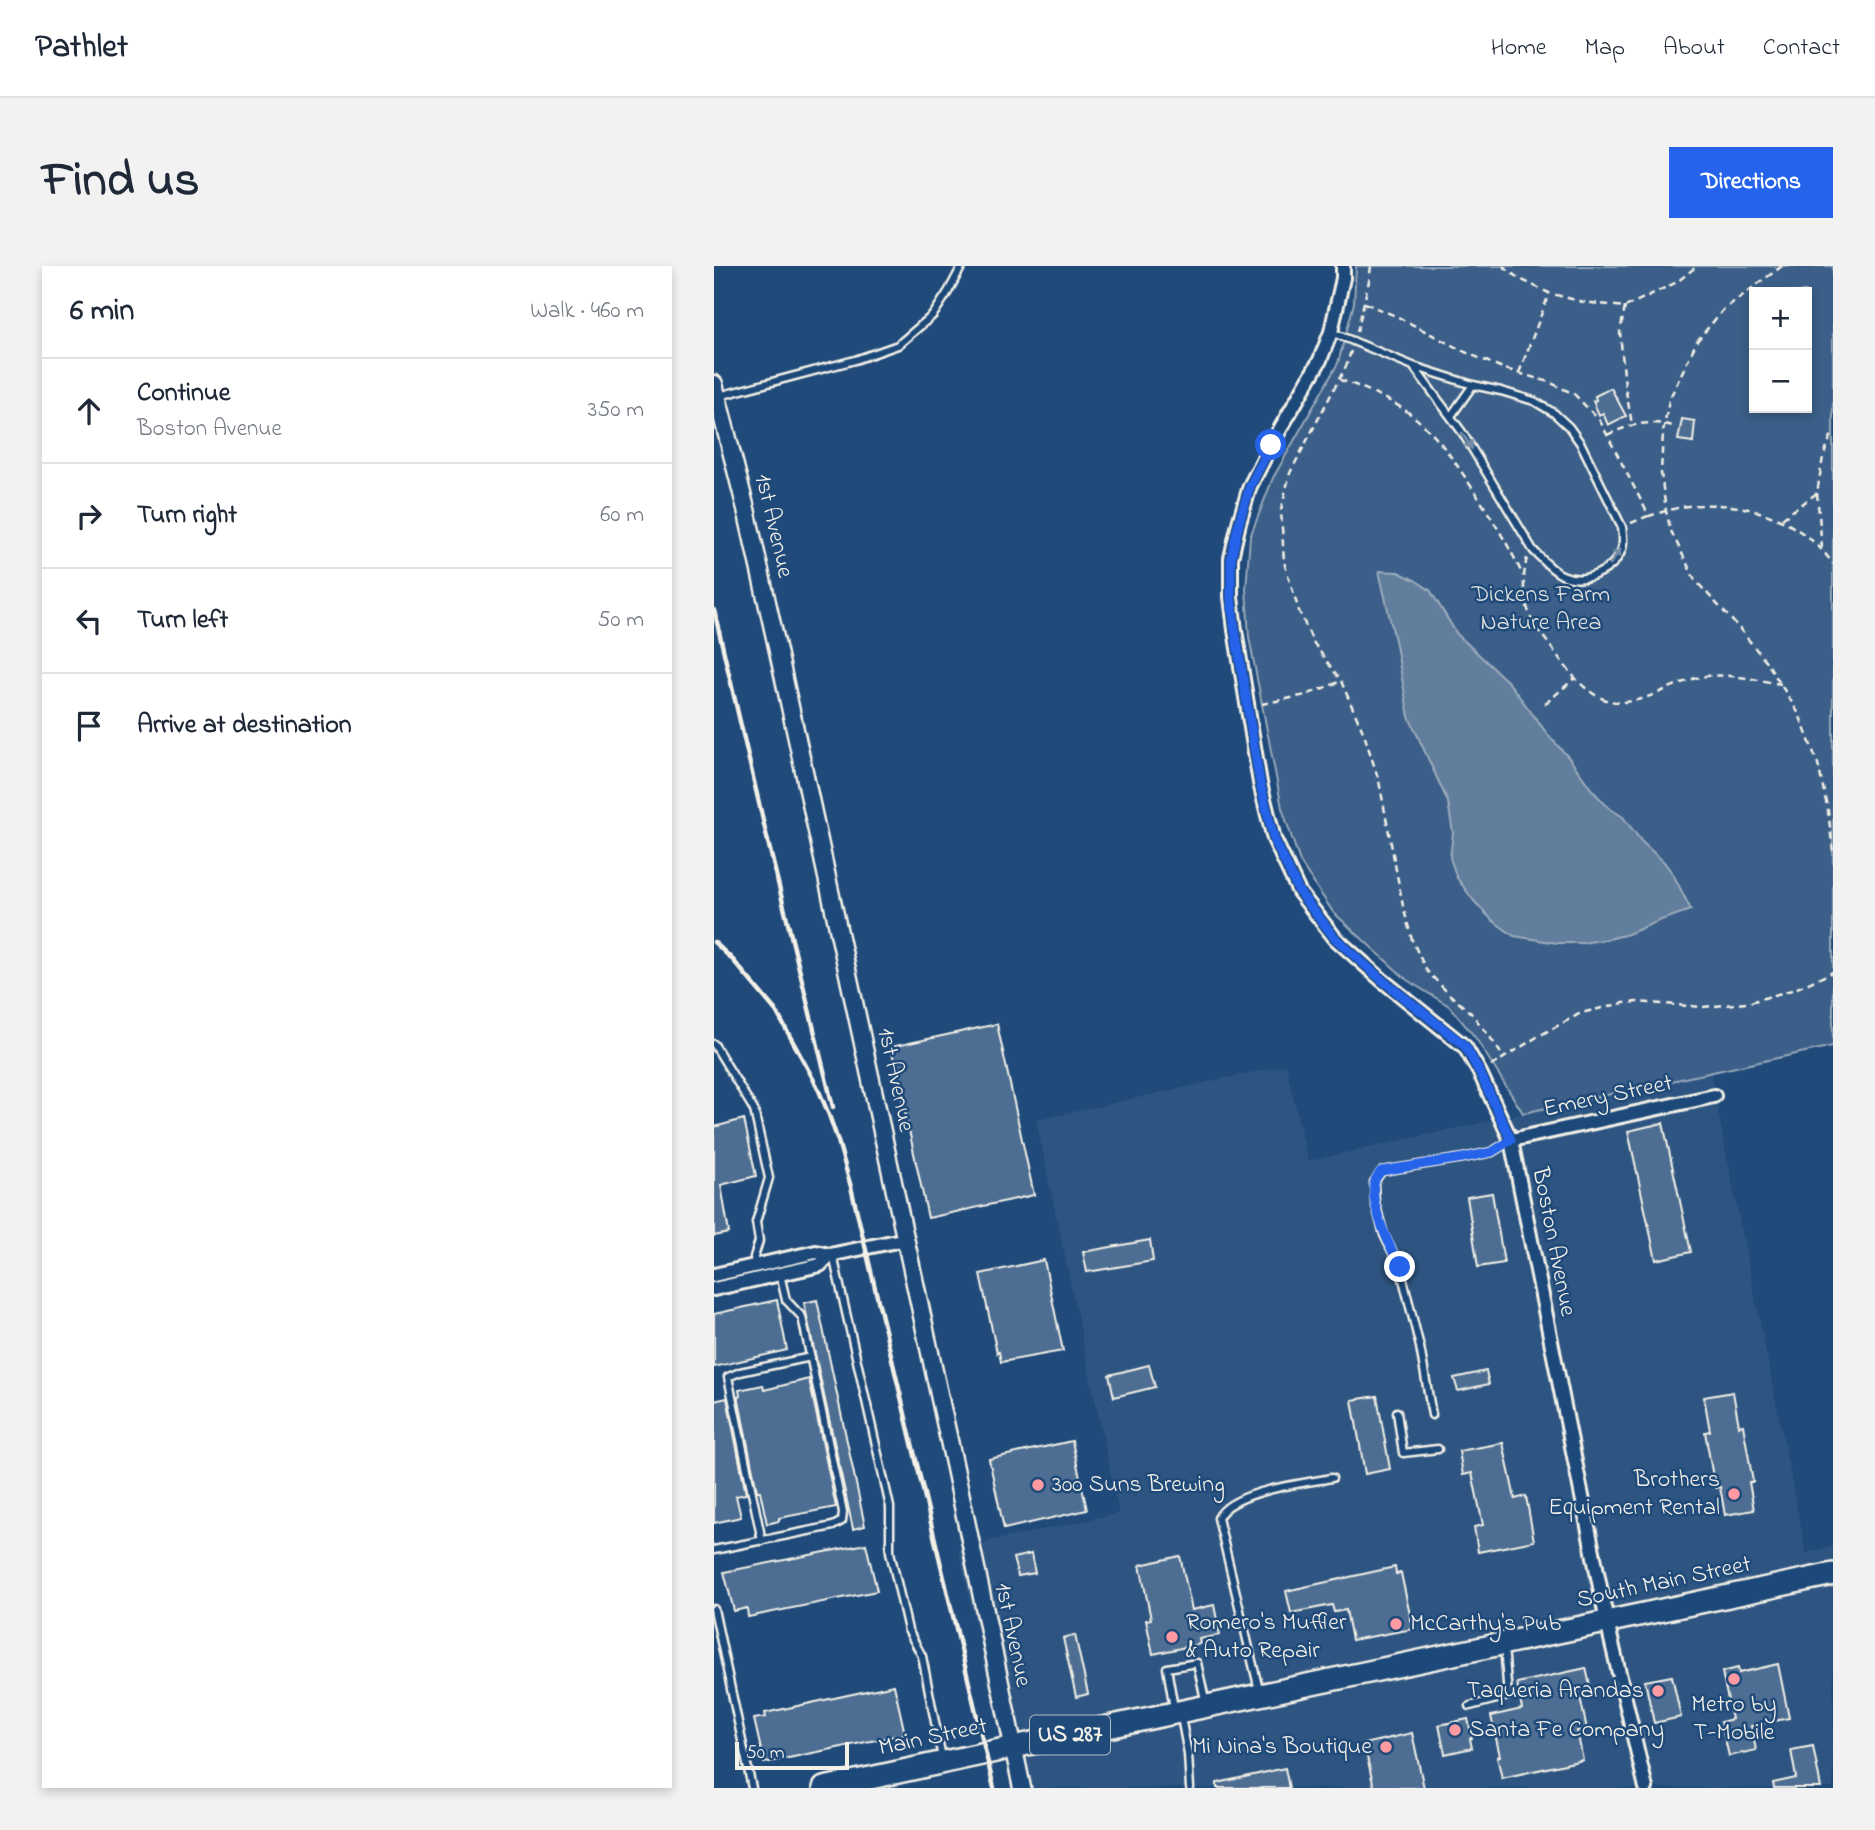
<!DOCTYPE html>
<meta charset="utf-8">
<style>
:root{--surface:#fff;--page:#f2f2f3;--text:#1f2937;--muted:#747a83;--line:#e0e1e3;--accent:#2563eb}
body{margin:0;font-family:"Indie Flower",sans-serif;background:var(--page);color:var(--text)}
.controls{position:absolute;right:21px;top:21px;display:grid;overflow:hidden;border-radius:0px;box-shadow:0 4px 10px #0003}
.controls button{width:63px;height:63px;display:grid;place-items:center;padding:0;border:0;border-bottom:2px solid var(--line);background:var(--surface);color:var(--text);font:35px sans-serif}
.scale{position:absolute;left:21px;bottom:18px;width:114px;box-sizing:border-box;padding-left:7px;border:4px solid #f4f1e8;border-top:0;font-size:19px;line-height:24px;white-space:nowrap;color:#f4f1e8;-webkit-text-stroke:5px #1f4a7a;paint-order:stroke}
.stop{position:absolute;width:21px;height:21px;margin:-16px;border:5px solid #2563eb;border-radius:50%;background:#fff}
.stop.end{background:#2563eb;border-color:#fff;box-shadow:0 2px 7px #0008}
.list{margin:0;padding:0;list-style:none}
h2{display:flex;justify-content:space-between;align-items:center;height:91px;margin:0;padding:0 28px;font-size:30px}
h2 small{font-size:23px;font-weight:400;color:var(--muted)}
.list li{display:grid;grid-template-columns:46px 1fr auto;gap:21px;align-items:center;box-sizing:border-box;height:105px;padding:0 28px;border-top:2px solid var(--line)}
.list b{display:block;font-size:26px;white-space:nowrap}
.list p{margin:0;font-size:23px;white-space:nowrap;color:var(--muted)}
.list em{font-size:23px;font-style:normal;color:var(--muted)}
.icon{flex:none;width:38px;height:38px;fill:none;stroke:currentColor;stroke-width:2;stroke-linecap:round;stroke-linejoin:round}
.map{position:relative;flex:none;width:1119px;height:1522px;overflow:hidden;border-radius:0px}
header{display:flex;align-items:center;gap:42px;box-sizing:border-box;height:98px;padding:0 35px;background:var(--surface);border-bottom:2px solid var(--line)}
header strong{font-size:33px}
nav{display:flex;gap:38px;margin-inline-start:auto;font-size:24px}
.intro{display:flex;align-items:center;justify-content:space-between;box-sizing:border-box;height:168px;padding:0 42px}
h1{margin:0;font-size:49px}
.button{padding:18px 32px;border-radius:0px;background:var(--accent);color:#fff;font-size:24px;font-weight:700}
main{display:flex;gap:42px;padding:0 42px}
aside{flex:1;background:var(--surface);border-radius:0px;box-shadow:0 4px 10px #0003}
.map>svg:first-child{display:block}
</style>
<header>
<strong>Pathlet</strong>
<nav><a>Home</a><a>Map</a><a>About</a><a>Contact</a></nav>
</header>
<div class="intro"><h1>Find us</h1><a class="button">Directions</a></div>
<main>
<aside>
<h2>6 min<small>Walk · 460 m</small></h2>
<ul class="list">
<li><svg class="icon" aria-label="ahead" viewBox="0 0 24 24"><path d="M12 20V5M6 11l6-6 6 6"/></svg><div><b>Continue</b><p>Boston Avenue</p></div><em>350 m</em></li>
<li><svg class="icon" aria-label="right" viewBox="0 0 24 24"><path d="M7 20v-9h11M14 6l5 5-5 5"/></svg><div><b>Turn right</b></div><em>60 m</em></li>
<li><svg class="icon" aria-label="left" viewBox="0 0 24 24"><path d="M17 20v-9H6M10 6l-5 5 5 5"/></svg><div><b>Turn left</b></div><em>50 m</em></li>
<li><svg class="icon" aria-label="arrive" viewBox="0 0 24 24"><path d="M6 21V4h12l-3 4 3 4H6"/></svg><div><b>Arrive at destination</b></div></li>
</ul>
</aside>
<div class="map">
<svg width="1119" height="1522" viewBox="0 0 1119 1522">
<rect width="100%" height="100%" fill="#1f4a7a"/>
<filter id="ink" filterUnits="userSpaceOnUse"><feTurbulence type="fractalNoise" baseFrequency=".0143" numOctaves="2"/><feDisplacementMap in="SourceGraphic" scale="14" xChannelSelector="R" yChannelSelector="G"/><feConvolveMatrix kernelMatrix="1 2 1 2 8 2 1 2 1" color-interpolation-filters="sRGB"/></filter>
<g filter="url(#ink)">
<!-- built -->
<polygon fill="#2d5581" points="572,799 594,895 996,806 1092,1287 1119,1280 1119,1522 298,1522 244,1282 405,1247 322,854"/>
<!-- green -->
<path fill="#3a5f88" stroke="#97a8b8" stroke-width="2" fill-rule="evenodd" d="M642,0H1119V780L809,847L761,771L735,740L693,714L619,646L586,596L568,542L535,371L532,323L536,271L559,212L624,97L640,37ZM1040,26H1093V142H1040Z"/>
<!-- water -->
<polygon fill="#627e9d" stroke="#9cacbb" stroke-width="2" points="665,305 684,306 701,314 716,324 743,368 795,417 835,470 855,492 878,524 895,542 909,551 928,576 950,596 959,608 977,644 947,654 914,668 895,673 868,677 843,677 800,670 778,654 760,635 743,612 736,592 739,567 734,536 695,451 682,379"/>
<!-- building -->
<g fill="#4d6e92" stroke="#f4f1e8" stroke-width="2">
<polygon points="897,122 912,150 894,159 889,147 885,149 879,135 882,134 881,130"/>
<polygon points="968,153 981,155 979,176 964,174"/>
<polygon points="283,758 320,929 214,952 177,781"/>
<polygon points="30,853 42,910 7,919 15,967 0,970 0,861"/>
<polygon points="949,857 977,986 942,994 914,865"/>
<polygon points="778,927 790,997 764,1001 753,931"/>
<polygon points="436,974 439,995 373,1006 369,986"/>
<polygon points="330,994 349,1085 287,1096 285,1086 283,1087 266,1008"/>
<polygon points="63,1034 73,1084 0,1101 0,1048"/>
<polygon points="103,1034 151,1260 139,1263 90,1037"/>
<polygon points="435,1099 441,1121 400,1131 395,1109"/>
<polygon points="772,1105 775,1118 744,1125 740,1112"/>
<polygon points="95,1113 122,1241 65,1252 65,1255 53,1258 46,1225 43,1225 24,1130 26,1130 25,1124 49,1119 50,1124"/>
<polygon points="1019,1126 1025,1160 1029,1159 1039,1216 1035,1216 1040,1244 1011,1249 1006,1221 1001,1222 991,1166 996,1165 990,1131"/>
<polygon points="663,1130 676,1203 651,1208 638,1134"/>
<polygon points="13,1132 32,1228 22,1230 27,1251 0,1257 0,1135"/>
<polygon points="358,1175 373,1244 290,1263 275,1193"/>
<polygon points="789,1177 801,1233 812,1230 820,1275 764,1286 760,1261 769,1259 758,1207 749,1209 745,1185"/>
<polygon points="152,1278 163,1325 34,1351 33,1342 20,1345 10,1306"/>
<polygon points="317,1288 321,1307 304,1310 299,1292"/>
<polygon points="466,1290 478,1344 500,1339 506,1369 485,1373 486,1378 439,1388 432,1354 437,1353 426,1299"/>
<polygon points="681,1301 682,1308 687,1307 699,1363 638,1374 632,1344 620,1346 618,1339 577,1347 572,1325"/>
<polygon points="361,1369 374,1428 362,1431 349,1372"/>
<polygon points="1064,1398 1075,1452 1037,1460 1042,1484 1015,1490 1007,1456 1018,1453 1008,1406 1024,1402 1025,1407"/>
<polygon points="872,1402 878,1428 866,1431 873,1463 863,1465 869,1494 788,1512 783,1491 786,1490 777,1450 808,1443 803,1417"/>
<polygon points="958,1410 967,1451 940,1457 931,1415"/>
<polygon points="180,1419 191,1468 50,1497 40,1453 52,1451 51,1447"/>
<polygon points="754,1453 758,1472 756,1473 758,1482 731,1488 725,1459"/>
<polygon points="698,1467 710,1522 660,1522 650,1478"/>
<polygon points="1099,1480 1107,1522 1060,1522 1059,1517 1082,1512 1077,1484"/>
<polygon points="571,1502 575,1522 503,1522 503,1517"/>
</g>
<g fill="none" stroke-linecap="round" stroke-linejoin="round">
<defs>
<g id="service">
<path d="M617,66L699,100L759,119L787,125L820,135L840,147L855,161L867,178L908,261C909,268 910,276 908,283C900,305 870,319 848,309C837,304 828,293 819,284L748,166L699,100"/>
<polyline points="5,130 141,94 184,79 219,49 234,26 248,0"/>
<polyline points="737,150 759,119"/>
<polyline points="0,778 40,844 55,912 42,956 45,975 40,991 41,999"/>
<polyline points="119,989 176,1241 176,1286 194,1364 208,1390 228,1492"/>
<polyline points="683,1146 689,1187 724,1183"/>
<polyline points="718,1149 706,1081 686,1001 670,969 661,936 660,916 668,905 749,892 778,886 797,874"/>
<polyline points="48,1275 14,1111 26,1106 97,1091"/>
<polyline points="0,1284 119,1260 128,1255 129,1246 88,1051 72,1034 66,1008"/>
<polyline points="0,1343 38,1522"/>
<path d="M545,1424L504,1252C517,1225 590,1217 618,1212"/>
<polyline points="756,1440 794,1430 790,1380"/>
<polyline points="460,1442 453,1402 483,1397 492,1438"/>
<polyline points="467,1451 474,1488 476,1522"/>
</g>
<g id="minor">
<polyline points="629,0 629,12 617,66 606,94 557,179 536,220 525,257 517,292 517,331 521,364 546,517 560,573 585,626 621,672 668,714 751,781 766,807 797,874 893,1356 932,1522"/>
<polyline points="797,874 1000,830"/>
<polyline points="0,1009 102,986 116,989 192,973"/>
<polyline points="0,1023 106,999 116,989"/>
</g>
<polyline id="tertiary" points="0,118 32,243 62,376 241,1202 308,1522"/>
<polyline id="trunk" points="110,1522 351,1470 1119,1308"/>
</defs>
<!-- service casing -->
<use href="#service" stroke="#f4f1e8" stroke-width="11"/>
<!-- minor casing -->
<use href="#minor" stroke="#f4f1e8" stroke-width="18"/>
<!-- tertiary casing -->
<use href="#tertiary" stroke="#f4f1e8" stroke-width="21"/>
<!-- trunk casing -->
<use href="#trunk" stroke="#f4f1e8" stroke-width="26"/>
<!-- path -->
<g stroke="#f4f1e8" stroke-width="2.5" stroke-dasharray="7 5" stroke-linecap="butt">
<polyline points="789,0 804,12 835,27 869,36 911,41 963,16 983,0"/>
<polyline points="1068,0 1009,44 983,75 955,134 949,166 947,207 952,245 957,265 981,314 1025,362 1054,398 1085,448 1104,498 1114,545 1119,585"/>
<path d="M651,37L686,52L751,86L791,103L835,116L860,128L886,155L935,250C951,245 970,239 987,239C1037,236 1090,256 1119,298"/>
<polyline points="911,41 906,66 911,120 918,158"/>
<polyline points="643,66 655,15 657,0"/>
<polyline points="637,85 633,98 576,207 567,244 570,296 585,345 599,376 627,415 650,468 665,515 689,640 698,674 712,704 735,728 757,747 776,771 790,792"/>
<polyline points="805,107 835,28"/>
<path d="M626,114C649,121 680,135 699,150C727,172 747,205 766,234C782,259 797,283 809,310"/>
<path d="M893,169C918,158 935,153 962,161"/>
<polyline points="1103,227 1108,282"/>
<polyline points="1068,253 1103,227 1109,191 1119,165"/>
<polyline points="917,257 934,250"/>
<path d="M813,292C808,313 809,330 816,350C819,360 828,368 834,377C851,399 873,436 905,436C934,437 960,416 987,411C1012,406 1042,414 1067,418"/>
<polyline points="548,438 592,429 625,416"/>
<polyline points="831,438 861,412"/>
<polyline points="777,800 823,771 867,747 909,737 923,736 989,741 1033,737 1081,723 1119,706"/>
</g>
<!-- service -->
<use href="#service" stroke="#1f4a7a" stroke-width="6"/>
<!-- minor -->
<use href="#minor" stroke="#1f4a7a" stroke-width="12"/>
<!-- tertiary -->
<use href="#tertiary" stroke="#1f4a7a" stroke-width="16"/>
<!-- trunk -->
<use href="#trunk" stroke="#1f4a7a" stroke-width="21"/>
<!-- rail -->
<g stroke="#f4f1e8" stroke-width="4.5">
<polyline points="0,344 55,580 119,841"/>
<polyline points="0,676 19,694 62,745 84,785 103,820 115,849 124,875 137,921 280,1522"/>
</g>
</g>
<!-- one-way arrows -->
<defs><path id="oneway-solid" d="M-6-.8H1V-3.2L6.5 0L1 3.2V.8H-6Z" transform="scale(1.75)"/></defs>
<g fill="#748da6">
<use href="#oneway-solid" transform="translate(753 175) rotate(58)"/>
<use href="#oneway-solid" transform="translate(901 291) rotate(-55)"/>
</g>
</g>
<g fill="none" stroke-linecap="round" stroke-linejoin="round" filter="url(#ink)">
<!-- route -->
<path stroke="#2563eb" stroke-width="9" d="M557,179L536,220L525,257L517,292V331L521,364L546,517L560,573L585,626L621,672L668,714L751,780L766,807L797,874L778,886L749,892L667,905C665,908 662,911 661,914C653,935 677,982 686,1001"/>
</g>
<!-- markers -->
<g fill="#ff9aa2" stroke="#1f4a7a" stroke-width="2.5">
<circle cx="324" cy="1219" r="7"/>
<circle cx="1020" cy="1228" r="7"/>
<circle cx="682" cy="1358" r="7"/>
<circle cx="458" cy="1371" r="7"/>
<circle cx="1020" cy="1413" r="7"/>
<circle cx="944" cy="1425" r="7"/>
<circle cx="741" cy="1464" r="7"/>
<circle cx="672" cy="1481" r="7"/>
</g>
<g text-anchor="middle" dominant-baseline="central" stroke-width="5" stroke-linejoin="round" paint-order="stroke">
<!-- shield labels -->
<rect fill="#1f4a7a" stroke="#b4bfc7" stroke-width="2" x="316" y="1449.5" width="80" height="39" rx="5"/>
<g font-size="23" font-weight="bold" fill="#f4f1e8">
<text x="356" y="1469">US 287</text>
</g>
<!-- street labels -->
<g font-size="24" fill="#f4f1e8" stroke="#1f4a7a">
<text transform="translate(59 260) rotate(77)">1st Avenue</text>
<text transform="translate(181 814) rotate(78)">1st Avenue</text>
<text transform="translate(894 831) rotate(-12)">Emery Street</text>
<text transform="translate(839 976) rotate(79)">Boston Avenue</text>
<text transform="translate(950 1317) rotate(-12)">South Main Street</text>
<text transform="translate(298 1369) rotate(78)">1st Avenue</text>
<text transform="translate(219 1472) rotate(-12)">Main Street</text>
</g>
<!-- park labels -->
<g font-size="24" fill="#e1e2de" stroke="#1f4a7a">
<text x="827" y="329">Dickens Farm<tspan x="827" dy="28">Nature Area</tspan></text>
</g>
<!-- poi labels -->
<g font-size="24" fill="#f4f1e8" stroke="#1f4a7a" text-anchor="start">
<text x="1006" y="1214" text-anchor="end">Brothers<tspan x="1006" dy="28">Equipment Rental</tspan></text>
<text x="338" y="1219">300 Suns Brewing</text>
<text x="472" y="1357">Romero's Muffler<tspan x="472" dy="28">&amp; Auto Repair</tspan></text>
<text x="696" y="1358">McCarthy's Pub</text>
<text x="930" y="1425" text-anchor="end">Taqueria Arandas</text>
<text x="1020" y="1439" text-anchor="middle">Metro by<tspan x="1020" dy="28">T-Mobile</tspan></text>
<text x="755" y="1464">Santa Fe Company</text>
<text x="658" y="1481" text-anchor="end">Mi Nina's Boutique</text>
</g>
</g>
</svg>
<div class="controls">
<button>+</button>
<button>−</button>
</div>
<div class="scale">50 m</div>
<div class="stop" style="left:557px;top:179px"></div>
<div class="stop end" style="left:686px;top:1001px"></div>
</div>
</main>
